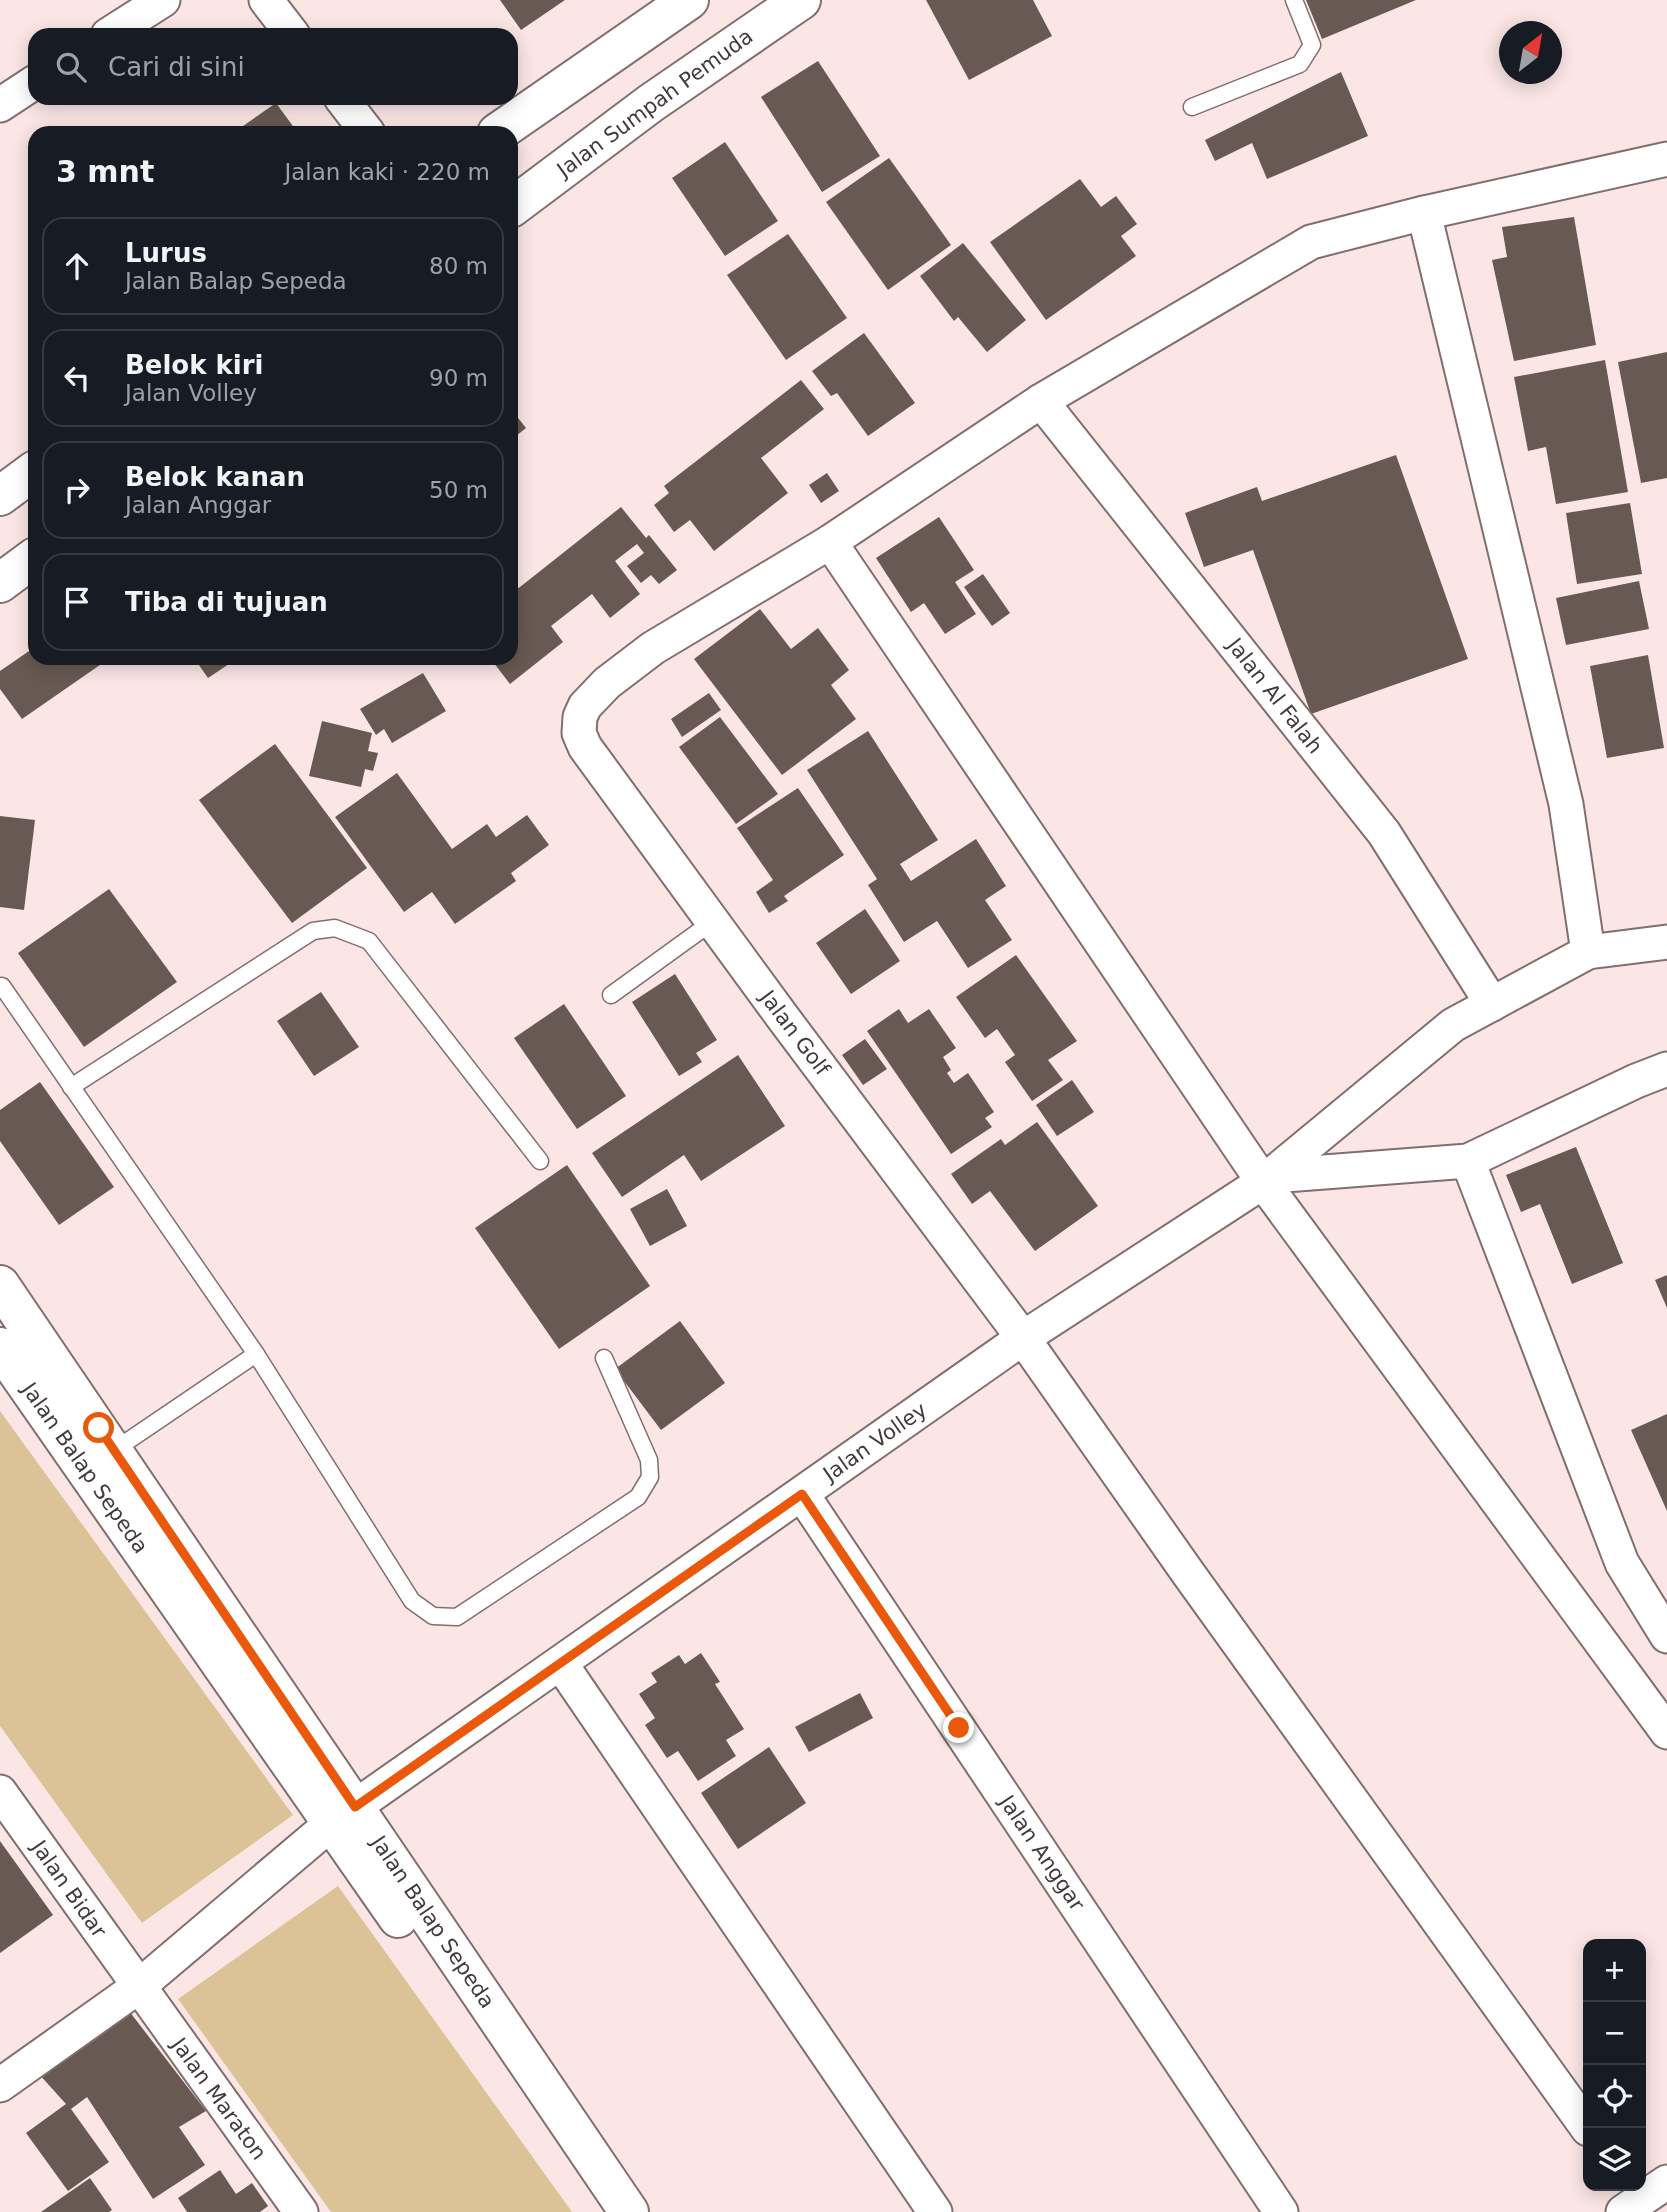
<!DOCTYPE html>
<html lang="id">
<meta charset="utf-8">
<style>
:root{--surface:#171b24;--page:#20242c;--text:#f1f3f6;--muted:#9ea1a6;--line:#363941}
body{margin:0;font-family:"DejaVu Sans",sans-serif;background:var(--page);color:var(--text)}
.controls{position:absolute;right:21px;bottom:21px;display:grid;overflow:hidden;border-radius:14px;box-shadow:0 4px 18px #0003}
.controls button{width:63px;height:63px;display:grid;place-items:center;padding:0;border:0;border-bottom:2px solid var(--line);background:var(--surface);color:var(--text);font:35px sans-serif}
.compass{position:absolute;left:1499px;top:21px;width:63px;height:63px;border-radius:50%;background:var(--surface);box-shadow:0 4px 18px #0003;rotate:31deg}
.stop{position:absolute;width:21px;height:21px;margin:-16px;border:5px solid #ea580c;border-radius:50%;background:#fff}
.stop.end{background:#ea580c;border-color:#fff;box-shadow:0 2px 7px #0008}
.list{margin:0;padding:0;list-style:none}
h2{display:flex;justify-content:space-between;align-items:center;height:91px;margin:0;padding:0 28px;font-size:30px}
h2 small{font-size:23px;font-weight:400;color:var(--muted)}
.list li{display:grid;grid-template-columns:46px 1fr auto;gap:21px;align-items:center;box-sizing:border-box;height:98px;margin:0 14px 14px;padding:0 14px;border:2px solid var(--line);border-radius:21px}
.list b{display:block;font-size:26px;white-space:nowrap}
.list p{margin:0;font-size:23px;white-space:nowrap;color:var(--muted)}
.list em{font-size:23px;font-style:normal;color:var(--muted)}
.icon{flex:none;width:38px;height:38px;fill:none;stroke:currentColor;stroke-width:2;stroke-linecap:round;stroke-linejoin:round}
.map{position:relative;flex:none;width:1667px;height:2212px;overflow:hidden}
.search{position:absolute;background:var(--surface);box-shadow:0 4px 18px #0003;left:28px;top:28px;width:490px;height:77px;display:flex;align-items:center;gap:18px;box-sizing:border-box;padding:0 24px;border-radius:21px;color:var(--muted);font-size:26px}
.panel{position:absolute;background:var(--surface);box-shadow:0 4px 18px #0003;left:28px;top:126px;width:490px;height:539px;border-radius:21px}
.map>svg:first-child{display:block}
</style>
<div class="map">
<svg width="1667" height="2212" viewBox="0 0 1667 2212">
<rect width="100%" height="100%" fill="#fbe6e5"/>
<!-- green -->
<g fill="#dcc297">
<polygon points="0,1411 293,1815 142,1923 0,1726"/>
<polygon points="338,1886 572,2212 331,2212 178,1999"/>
</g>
<!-- building -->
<g fill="#685a52">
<polygon points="500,0 565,0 521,30"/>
<polygon points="926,0 1033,0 1052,36 969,80"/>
<polygon points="1306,0 1416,0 1322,39"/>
<polygon points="818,61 880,156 822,192 761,97"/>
<polygon points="1341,72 1368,136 1267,179 1252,143 1215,161 1205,140"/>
<polygon points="276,103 298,133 233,133"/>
<polygon points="725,142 778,221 725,256 672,178"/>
<polygon points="889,158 951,245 888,290 826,202"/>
<polygon points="1080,179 1101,207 1116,196 1137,224 1121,236 1136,256 1046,320 990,242"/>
<polygon points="1574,217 1596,345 1514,361 1492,260 1507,257 1502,227"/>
<polygon points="788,234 847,318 786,360 727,275"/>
<polygon points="963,243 1026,320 987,352 958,317 954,321 920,276"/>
<polygon points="864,333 915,403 868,436 837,393 831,396 812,371"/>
<polygon points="1667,352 1667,478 1641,483 1618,362"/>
<polygon points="1605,360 1628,492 1556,504 1546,447 1528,451 1514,377"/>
<polygon points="801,380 824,409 761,458 788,493 714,551 690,520 674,532 654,505 669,493 664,486"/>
<polygon points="511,409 526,428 511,440"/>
<polygon points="1396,455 1468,659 1311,714 1253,550 1204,567 1185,513 1257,487 1262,501"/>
<polygon points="827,473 839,491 821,503 809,485"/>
<polygon points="1630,503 1642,574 1577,584 1566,513"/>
<polygon points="621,507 646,538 649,535 677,570 659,584 651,575 641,583 627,566 644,553 637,544 615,561 640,594 610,618 592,594 551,626 563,642 510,684 490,658 511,658 511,585 515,590 520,587"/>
<polygon points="939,517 974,570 955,582 976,614 945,634 924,603 911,612 876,558"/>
<polygon points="983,574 1010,613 992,626 964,587"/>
<polygon points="1639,581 1649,629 1566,645 1556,598"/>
<polygon points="760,609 791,649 818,628 849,670 831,685 856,719 782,775 694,659"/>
<polygon points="35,647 35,658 110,658 22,719 0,689 0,671"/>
<polygon points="1648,655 1664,748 1607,758 1590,666"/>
<polygon points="194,658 238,658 208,678"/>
<polygon points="423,673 446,711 392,743 384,729 376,735 360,709"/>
<polygon points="709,693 721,710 682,737 671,719"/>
<polygon points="720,717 778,794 736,824 679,747"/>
<polygon points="322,721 372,733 368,751 378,753 373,771 365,769 361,787 309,776"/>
<polygon points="868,731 938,840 900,864 911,881 976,839 1006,886 985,900 1012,940 968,968 937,921 904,942 868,885 877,879 807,770"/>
<polygon points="275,744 367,868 292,923 199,800"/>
<polygon points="397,773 452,849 487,824 496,837 527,815 549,845 511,873 516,881 455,924 432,892 404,912 335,817"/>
<polygon points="798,788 844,855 784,896 788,901 769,913 756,892 773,880 737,828"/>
<polygon points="0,816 35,820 24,910 0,907"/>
<polygon points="109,889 177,982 84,1047 18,953"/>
<polygon points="865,909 900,961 851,994 816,943"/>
<polygon points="1016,955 1077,1041 1048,1060 1063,1080 1032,1101 1005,1062 1015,1055 997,1029 985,1038 956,997"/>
<polygon points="675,974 717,1040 696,1053 702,1062 679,1076 632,1002"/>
<polygon points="321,992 359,1047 314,1076 277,1021"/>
<polygon points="564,1004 626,1096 577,1129 514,1038"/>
<polygon points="899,1009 908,1023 929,1009 956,1048 943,1057 951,1070 947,1073 954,1083 968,1073 994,1112 985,1118 992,1127 951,1154 867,1031"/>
<polygon points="865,1039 887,1069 863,1085 842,1055"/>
<polygon points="738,1055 785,1126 701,1181 684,1155 622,1197 592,1153"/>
<polygon points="1072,1080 1094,1112 1057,1136 1036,1105"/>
<polygon points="40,1082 114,1187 59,1225 0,1141 0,1110"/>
<polygon points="1037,1122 1098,1206 1035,1251 990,1191 972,1204 951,1174 1001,1139 1005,1145"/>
<polygon points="1576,1147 1623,1263 1572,1284 1540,1204 1521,1212 1506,1175"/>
<polygon points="567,1165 650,1286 559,1349 475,1228"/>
<polygon points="667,1189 687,1226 650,1246 630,1209"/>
<polygon points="1667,1275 1667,1308 1655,1280"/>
<polygon points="680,1321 725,1383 661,1430 615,1369"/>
<polygon points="1667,1414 1667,1511 1631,1430"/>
<polygon points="701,1653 720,1682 715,1684 744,1729 726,1740 736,1756 698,1781 678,1751 667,1758 645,1725 655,1718 639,1694 657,1682 651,1673 679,1655 685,1664"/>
<polygon points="860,1693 873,1718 809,1752 795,1727"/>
<polygon points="769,1747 806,1803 738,1849 701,1793"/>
<polygon points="0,1841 53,1915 0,1953"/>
<polygon points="126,2007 206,2111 179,2127 205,2165 153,2199 87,2097 71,2109 109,2162 68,2191 26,2133 66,2104 38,2073"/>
<polygon points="220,2170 236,2194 252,2183 268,2206 260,2212 187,2212 178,2198"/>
<polygon points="90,2178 112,2210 109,2212 41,2212"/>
</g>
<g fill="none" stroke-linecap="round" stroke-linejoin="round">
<defs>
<g id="lane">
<polyline points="1192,107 1300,64 1312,45 1294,0"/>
<polyline points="2,986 256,1354 412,1601 433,1616 457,1617 638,1497 650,1477 649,1460 604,1358"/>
<polyline points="611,995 712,922"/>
<polyline points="71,1087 313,931 335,928 369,941 540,1161"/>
<polyline points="113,1451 256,1354"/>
</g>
<g id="street">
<polyline points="266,0 293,35"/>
<polyline points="108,35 163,0"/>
<polyline points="341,98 368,133"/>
<polyline points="0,105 35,82"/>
<polyline points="1424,213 1311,242 1041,401 830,542 653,648 607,683 585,706 580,717 579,733 585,747 781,1015 1023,1338 1188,1573 1588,2129"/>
<polyline points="1041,401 1384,833 1492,1004"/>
<polyline points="830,542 1263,1182 1667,1732"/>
<polyline points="1588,952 1566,804 1424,213 1667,159"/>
<polyline points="1468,1161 1622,1563 1667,1636"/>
<polyline points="1272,1176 1468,1161 1636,1081 1667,1069"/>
<polyline points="802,1494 1281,2212"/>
<polyline points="561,1664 935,2212"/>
<polyline points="0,1792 301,2212"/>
<polyline points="0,2085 138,1987 333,1822 1023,1338 1263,1182 1453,1025 1588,952 1667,942"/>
<polyline points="1623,2212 1667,2182"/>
</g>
<g id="primary">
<polyline points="497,133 689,0"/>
<polyline points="511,208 651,103 801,0"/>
<polyline points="0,496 35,470"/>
<polyline points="0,583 35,557"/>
<polyline points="0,1285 629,2212"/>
<polyline points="0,1347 398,1918"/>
</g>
</defs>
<!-- lane casing -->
<use href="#lane" stroke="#816e6e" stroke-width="19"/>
<!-- street casing -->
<use href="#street" stroke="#816e6e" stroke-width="37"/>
<!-- primary casing -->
<use href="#primary" stroke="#816e6e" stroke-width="42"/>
<!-- lane -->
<use href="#lane" stroke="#fff" stroke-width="16"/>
<!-- street -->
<use href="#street" stroke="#fff" stroke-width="33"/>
<!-- primary -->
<use href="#primary" stroke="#fff" stroke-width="38"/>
</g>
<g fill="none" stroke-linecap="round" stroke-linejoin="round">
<!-- route -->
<polyline stroke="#ea580c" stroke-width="9" points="99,1428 355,1807 802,1494 959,1728"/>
</g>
<g text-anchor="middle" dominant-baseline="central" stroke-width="7" stroke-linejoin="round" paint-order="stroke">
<!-- street labels -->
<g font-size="21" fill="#423a3a" stroke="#fff">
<text transform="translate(655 103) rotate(-36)">Jalan Sumpah Pemuda</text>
<text transform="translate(1275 696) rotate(52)">Jalan Al Falah</text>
<text transform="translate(795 1033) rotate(53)">Jalan Golf</text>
<text transform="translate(875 1442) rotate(-35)">Jalan Volley</text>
<text transform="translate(85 1468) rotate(55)">Jalan Balap Sepeda</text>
<text transform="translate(1042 1853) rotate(56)">Jalan Anggar</text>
<text transform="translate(69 1889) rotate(55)">Jalan Bidar</text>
<text transform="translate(433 1922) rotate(56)">Jalan Balap Sepeda</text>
<text transform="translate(219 2099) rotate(54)">Jalan Maraton</text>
</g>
</g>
</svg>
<div class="controls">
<button>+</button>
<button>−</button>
<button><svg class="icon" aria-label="locate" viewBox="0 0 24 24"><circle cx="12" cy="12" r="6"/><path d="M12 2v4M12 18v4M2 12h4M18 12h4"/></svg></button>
<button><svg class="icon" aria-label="layers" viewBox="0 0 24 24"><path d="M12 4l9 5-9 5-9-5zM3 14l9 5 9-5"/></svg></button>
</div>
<svg class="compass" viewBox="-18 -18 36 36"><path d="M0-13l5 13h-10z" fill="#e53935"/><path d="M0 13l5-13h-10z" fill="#9ea1a6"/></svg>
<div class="stop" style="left:99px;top:1428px"></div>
<div class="stop end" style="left:959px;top:1728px"></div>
<div class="search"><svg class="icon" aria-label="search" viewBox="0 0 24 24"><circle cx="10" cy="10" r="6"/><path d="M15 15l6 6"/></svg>Cari di sini</div>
<section class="panel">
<h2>3 mnt<small>Jalan kaki · 220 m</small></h2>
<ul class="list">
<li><svg class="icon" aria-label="ahead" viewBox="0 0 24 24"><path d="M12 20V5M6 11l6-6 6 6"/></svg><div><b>Lurus</b><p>Jalan Balap Sepeda</p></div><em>80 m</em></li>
<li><svg class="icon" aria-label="left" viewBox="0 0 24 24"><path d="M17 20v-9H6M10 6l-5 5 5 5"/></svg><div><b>Belok kiri</b><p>Jalan Volley</p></div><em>90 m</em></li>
<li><svg class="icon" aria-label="right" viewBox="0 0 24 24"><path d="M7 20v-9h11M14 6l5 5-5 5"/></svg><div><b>Belok kanan</b><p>Jalan Anggar</p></div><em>50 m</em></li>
<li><svg class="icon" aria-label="arrive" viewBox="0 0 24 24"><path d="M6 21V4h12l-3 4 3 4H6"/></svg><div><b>Tiba di tujuan</b></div></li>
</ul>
</section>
</div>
